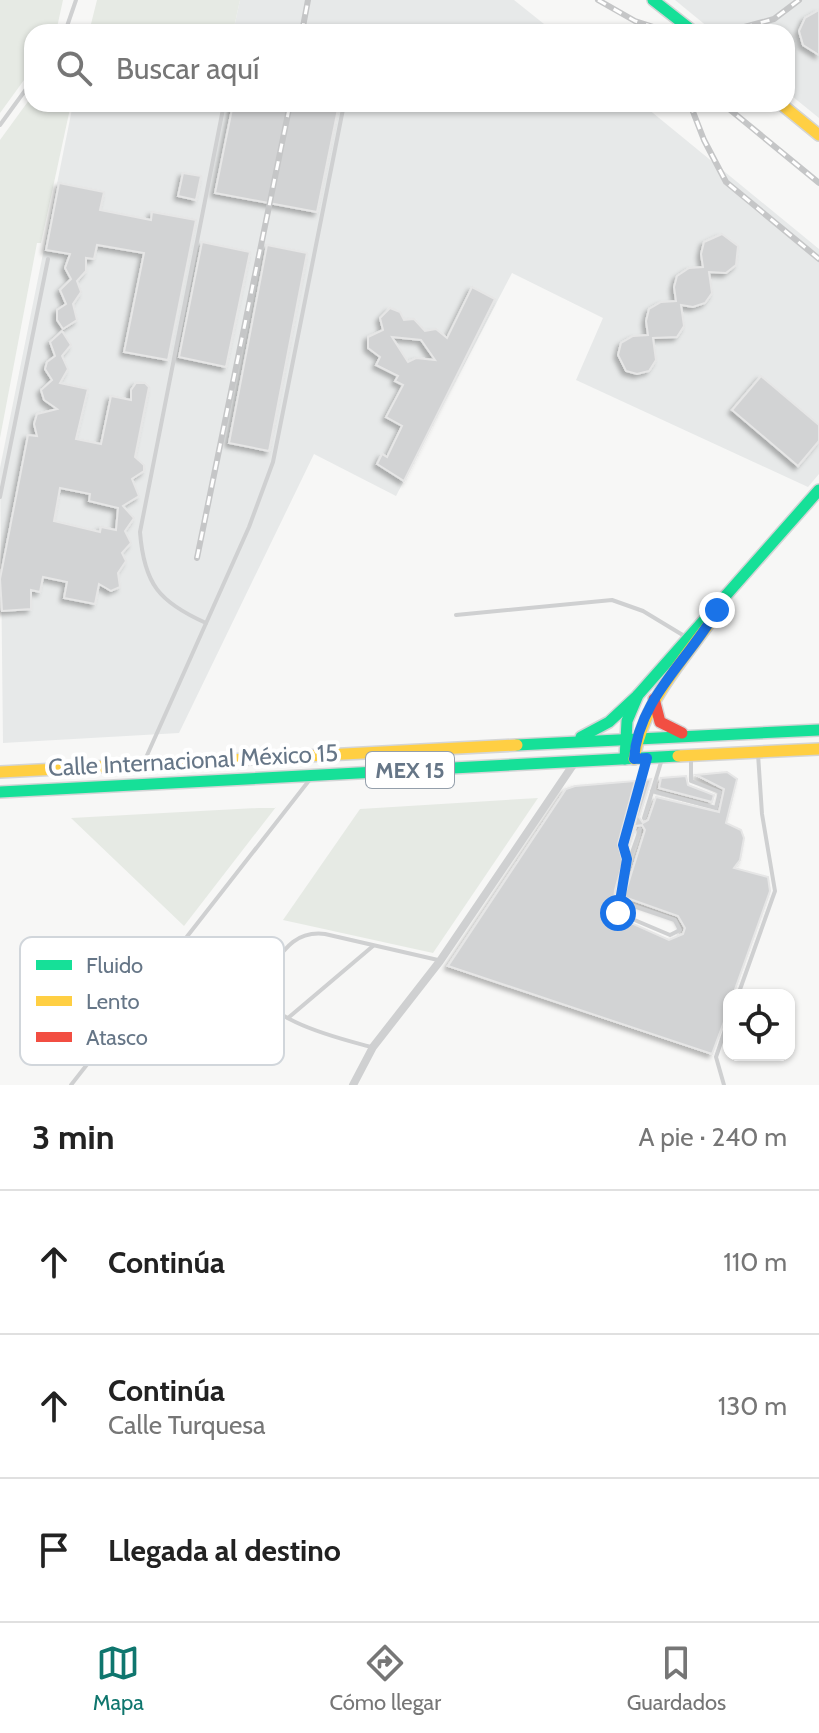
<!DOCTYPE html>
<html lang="es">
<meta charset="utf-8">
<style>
:root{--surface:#fff;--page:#f2f2f2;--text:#222;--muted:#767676;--line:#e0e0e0;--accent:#0f766e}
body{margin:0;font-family:Cabin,sans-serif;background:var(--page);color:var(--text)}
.controls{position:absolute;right:24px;bottom:24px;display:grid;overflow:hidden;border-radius:16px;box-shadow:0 2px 6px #0004}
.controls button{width:72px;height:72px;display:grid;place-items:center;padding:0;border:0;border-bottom:2px solid var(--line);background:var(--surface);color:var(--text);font:40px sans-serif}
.stop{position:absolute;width:24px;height:24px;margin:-18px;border:6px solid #1a73e8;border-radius:50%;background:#fff}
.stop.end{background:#1a73e8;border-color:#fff;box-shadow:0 2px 8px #0008}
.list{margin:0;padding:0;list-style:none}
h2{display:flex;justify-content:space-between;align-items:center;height:104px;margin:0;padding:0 32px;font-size:34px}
h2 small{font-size:26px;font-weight:400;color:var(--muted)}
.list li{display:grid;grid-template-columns:52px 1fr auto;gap:24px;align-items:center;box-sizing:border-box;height:144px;padding:0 32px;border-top:2px solid var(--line)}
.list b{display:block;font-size:30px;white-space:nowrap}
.list p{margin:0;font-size:26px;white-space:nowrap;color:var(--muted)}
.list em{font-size:26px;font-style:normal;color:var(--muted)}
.icon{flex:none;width:44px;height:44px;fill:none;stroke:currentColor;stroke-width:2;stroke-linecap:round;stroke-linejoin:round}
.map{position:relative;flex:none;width:819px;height:1085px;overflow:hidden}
.search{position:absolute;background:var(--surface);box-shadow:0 2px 6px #0004;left:24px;right:24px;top:24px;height:88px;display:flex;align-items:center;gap:20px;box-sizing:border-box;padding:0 28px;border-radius:24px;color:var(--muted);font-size:30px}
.sheet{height:536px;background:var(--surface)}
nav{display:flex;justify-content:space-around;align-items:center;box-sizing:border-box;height:112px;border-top:2px solid var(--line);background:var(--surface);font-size:22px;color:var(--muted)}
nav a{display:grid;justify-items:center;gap:4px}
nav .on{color:var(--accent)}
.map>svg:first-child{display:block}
</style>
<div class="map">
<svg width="819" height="1085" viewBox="0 0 819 1085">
<defs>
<filter id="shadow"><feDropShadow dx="-3.5" dy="3.5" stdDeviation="2" flood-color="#0004"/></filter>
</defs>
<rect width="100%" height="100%" fill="#f7f7f6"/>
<!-- built -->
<g fill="#e7e9e9">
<polygon points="240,0 514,0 554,32 233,32"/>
<polygon points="675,0 819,0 819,118 787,92 787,32 714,32"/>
<polygon points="73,104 642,104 819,249 819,474 808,487 576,380 603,318 512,273 396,496 314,454 179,733 3,743 0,468"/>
</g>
<!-- green -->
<g fill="#e6eae4">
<polygon points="0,0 63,0 56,32 32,32 32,69 0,113"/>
<polygon points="97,0 240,0 233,32 89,32"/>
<polygon points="32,96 32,104 71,104 41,243 37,243 0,438 0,140"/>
<polygon points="538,798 433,953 283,920 360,809"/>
<polygon points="276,807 184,926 71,818 277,807"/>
</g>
<!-- building -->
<g fill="#d2d3d4" stroke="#e6e6e6" stroke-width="2" fill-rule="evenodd" filter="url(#shadow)">
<polygon points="819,10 819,55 803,45 799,31 805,18"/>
<polygon points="233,104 339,104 317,212 215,193"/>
<polygon points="183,173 201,176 196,200 178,196"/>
<polygon points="59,183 104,192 100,210 151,220 152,212 196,220 168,360 124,352 144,253 97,245 94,259 86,258 86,271 77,281 81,292 73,304 77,320 63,329 57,320 57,310 66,304 60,290 71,279 65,268 70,254 46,250"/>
<polygon points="722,234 738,246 736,265 726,273 709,272 712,293 705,303 693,307 681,305 684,326 677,337 653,338 656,360 649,371 637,374 626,371 618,355 621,343 633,336 648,335 646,321 649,309 661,302 676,301 674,287 677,276 689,268 703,267 701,254 704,242"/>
<polygon points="202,242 250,252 226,367 179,357"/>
<polygon points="267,245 307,253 269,451 229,443"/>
<path d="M472,287L495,299L404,481L377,464L382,454L387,457L402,426L386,417L403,385L395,381L398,376L376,365L380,357L368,348V337L383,330L380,318L390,308L400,312L404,320L414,319L425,331L436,329L447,338ZM392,337L421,340L435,360L416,358L408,362Z"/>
<path d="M62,331L71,345L62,356L68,369L60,383L88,389L76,439L101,444L111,396L131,400V390L136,383H145L149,387L135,457L144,465V471L132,479L139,496L123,506L134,518L125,531L131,543L122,553L126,561L118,573L120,587L111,591L99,584L95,604L64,598L67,582L43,577L40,592L31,590V609L2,611L0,579L28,435L37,436L34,424L37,414L57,409L44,400L41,390L52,380L45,369L47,362L55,356L50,342ZM60,488L90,494L89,501L118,508L116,530L101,527L100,532L54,521Z"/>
<polygon points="761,376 819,425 819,441 798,466 732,410"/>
<polygon points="727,772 737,779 726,823 741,830 744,838 740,860 734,868 768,877 770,891 733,995 729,995 729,1008 712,1054 448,966 566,789 575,786 635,781 618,844 623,862 615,890 613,915 669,940 683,934 685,928 678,916 624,897 645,830 642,825 636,826 629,847 646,780 651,779 639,817 643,823 648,820 656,797 719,812 724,789 696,775"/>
<polygon points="686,776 688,785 714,795 712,802 659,788 661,778"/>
</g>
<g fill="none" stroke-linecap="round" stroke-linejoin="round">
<defs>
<g id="fast">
<polyline points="653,0 694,32"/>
<polyline points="581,737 609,722 638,695"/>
<polyline points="517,745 819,730"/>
<polyline points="625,759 627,721 638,695 819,490"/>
<polyline points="0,792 678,756"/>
</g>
<g id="slow">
<polyline points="781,104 819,135"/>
<polyline points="678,756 819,749"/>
<path d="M634,759C643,704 679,665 711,621"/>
<polyline points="0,772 517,745"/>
</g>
<polyline id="jam" points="654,699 660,722 682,733"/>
</defs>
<!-- fast casing -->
<use href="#fast" stroke="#d4d5d6" stroke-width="14"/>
<!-- slow casing -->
<use href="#slow" stroke="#d4d5d6" stroke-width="14"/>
<!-- jam casing -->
<use href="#jam" stroke="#d4d5d6" stroke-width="14"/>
<!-- lane -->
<g stroke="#cfd0d1" stroke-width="4">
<polyline points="65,32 76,0"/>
<polyline points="0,125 32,81"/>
<polyline points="0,497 48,259"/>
<polyline points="456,615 612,600 643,611 686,637"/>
<path d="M206,623C159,602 144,584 140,532L224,104"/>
<polyline points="144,762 249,527 273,462 344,104"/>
<polyline points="652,791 716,808 720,792 691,781 691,760"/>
<polyline points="644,818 662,759"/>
<polyline points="627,859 623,845 646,761"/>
<path d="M619,901L675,920L680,930L670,935L618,913C617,882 632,857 640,829"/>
<polyline points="738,995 775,891 762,814 758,754"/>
<polyline points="288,1018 373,946"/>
<path d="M371,1047C346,1040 248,1018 262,979C281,955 292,930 325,934L438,960"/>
<polyline points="71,1085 311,778"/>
<polyline points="724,1085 716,1057 729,1018"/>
</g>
<!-- street -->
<polyline stroke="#cfd0d1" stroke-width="8" points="353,1085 373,1047 440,961 575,762"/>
<!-- fast -->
<use href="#fast" stroke="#16e098" stroke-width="11"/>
<!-- slow -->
<use href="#slow" stroke="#ffcf43" stroke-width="11"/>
<!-- jam -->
<use href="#jam" stroke="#f24e42" stroke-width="11"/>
<defs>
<g id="rail">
<polyline points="598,0 635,21 669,32"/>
<polyline points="302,32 308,0"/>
<polyline points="726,32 774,19 799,0"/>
<polyline points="690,104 704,140 726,182 819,259"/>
<polyline points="723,104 819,183"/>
<polyline points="197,558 290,104"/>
</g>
</defs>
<!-- rail casing -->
<use href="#rail" stroke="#c5c6c7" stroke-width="6"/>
<!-- rail -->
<use href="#rail" stroke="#fff" stroke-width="3" stroke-dasharray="9" stroke-linecap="butt"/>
</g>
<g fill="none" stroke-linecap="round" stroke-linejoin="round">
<!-- route -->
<path stroke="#1a73e8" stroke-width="10" d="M618,913L627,859L623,845L647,758L634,759C638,699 689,660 717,610"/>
</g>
<g text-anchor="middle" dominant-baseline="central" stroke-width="8" stroke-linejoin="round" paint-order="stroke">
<!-- shield labels -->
<rect fill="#fff" stroke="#949fab" stroke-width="2" x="366" y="752" width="88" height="36" rx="6"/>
<g font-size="22" font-weight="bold" fill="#667687">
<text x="410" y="770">MEX 15</text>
</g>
<!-- street labels -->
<g font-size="24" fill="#667687" stroke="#fff">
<text transform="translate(193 760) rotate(-3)">Calle Internacional México 15</text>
</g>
</g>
<!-- legend -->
<rect x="20" y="937" width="264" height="128" rx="12" fill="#fff" stroke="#d1d6db" stroke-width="2"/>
<rect x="36" y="960" width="36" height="10" fill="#16e098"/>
<rect x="36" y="996" width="36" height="10" fill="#ffcf43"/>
<rect x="36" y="1032" width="36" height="10" fill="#f24e42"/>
<g font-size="22" fill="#667687">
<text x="86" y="973">Fluido</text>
<text x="86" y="1009">Lento</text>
<text x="86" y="1045">Atasco</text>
</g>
</svg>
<div class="controls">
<button><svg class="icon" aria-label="locate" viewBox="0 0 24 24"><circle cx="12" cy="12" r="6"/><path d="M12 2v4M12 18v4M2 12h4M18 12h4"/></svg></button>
</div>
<div class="stop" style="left:618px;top:913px"></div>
<div class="stop end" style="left:717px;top:610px"></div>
<div class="search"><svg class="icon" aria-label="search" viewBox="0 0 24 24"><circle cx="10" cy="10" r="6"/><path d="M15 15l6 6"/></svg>Buscar aquí</div>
</div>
<section class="sheet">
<h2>3 min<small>A pie · 240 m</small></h2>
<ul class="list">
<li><svg class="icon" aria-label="ahead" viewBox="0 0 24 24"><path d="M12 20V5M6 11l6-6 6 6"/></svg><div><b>Continúa</b></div><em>110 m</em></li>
<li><svg class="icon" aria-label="ahead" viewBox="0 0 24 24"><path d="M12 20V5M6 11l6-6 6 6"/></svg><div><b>Continúa</b><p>Calle Turquesa</p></div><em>130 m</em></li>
<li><svg class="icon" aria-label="arrive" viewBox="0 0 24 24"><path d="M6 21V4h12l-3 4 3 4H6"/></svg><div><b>Llegada al destino</b></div></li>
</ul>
</section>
<nav>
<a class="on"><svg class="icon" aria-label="map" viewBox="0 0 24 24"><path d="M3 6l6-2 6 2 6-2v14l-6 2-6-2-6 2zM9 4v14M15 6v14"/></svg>Mapa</a>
<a><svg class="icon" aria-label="directions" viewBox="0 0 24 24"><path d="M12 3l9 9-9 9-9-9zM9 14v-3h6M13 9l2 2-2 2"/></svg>Cómo llegar</a>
<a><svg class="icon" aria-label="saved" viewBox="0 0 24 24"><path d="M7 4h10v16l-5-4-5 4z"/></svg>Guardados</a>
</nav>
